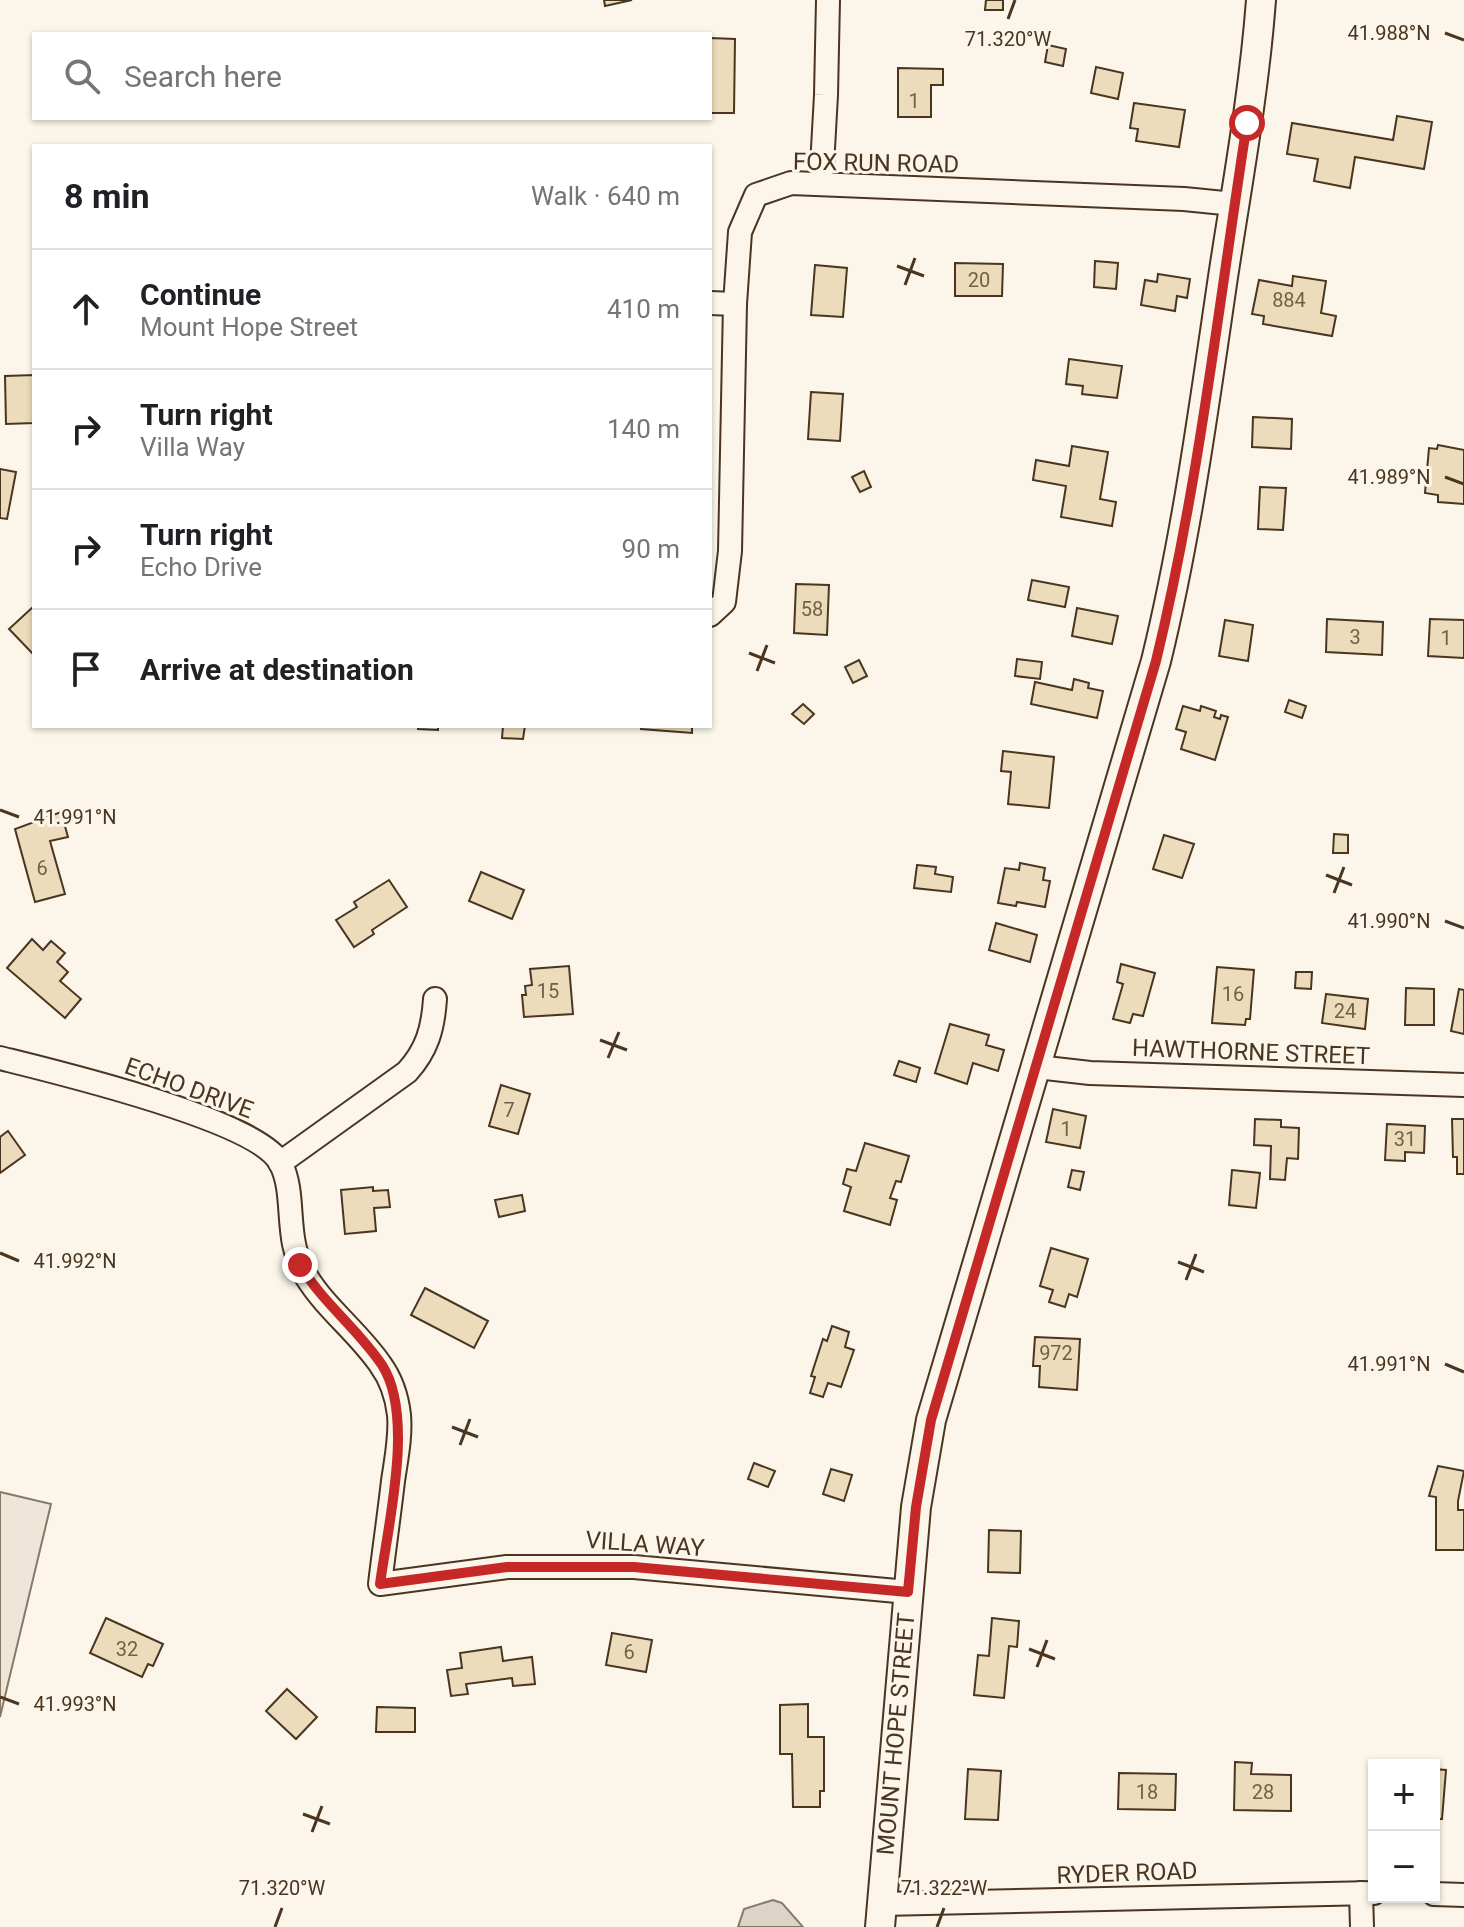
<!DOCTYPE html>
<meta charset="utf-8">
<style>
:root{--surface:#fff;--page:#f6f6f6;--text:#202124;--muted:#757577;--line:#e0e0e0}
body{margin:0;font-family:Roboto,sans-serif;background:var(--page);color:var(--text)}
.controls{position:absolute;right:24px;bottom:24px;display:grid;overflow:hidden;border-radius:0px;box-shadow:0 2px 6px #0004}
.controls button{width:72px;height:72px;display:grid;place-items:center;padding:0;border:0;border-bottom:2px solid var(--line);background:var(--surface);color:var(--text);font:40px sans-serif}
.stop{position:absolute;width:24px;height:24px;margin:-18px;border:6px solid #c62828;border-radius:50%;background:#fff}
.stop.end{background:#c62828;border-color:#fff;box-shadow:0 2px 8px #0008}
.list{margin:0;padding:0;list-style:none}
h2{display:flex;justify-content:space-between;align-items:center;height:104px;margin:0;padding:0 32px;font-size:34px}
h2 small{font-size:26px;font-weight:400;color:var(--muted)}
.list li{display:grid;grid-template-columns:52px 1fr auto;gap:24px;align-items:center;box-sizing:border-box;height:120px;padding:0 32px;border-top:2px solid var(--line)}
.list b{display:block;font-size:30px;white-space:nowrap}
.list p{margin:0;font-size:26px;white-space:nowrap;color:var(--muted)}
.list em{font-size:26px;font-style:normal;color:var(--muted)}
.icon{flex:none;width:44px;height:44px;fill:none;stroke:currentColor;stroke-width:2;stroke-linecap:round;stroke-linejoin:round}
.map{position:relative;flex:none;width:1464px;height:1927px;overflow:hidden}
.search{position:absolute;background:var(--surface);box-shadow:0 2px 6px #0004;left:32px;top:32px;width:680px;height:88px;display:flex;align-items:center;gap:20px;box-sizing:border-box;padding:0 28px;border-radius:0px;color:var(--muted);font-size:30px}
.panel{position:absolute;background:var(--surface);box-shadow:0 2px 6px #0004;left:32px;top:144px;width:680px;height:584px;border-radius:0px}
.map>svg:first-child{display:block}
</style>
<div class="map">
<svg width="1464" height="1927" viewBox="0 0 1464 1927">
<rect width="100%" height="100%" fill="#fbf6e9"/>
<!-- green -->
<polygon fill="#ede6d9" stroke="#887966" stroke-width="2" points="0,1492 51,1504 0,1717"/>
<!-- water -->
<polygon fill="#dcd4c6" stroke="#887966" stroke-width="2" points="773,1900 782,1903 803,1927 738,1927 744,1909"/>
<!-- building -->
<g fill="#ecdcbc" stroke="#4a3520" stroke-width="2">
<polygon points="604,0 632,0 605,6"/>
<polygon points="986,0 1003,0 1003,10 985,10"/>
<polygon points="710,38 735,39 734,113 710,113"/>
<polygon points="1048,45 1066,49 1063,66 1045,62"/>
<polygon points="1096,67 1123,73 1118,99 1091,93"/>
<polygon points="898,68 943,69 943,85 931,85 931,117 898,117"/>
<polygon points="1134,103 1185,110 1179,147 1136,141 1138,129 1130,128"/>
<polygon points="1397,116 1432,122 1424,169 1355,157 1350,188 1314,181 1318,159 1287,154 1292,123 1393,140"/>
<polygon points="1095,261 1118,263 1116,289 1094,287"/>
<polygon points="955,263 1003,264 1002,296 955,296"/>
<polygon points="815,265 847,268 843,317 811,315"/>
<polygon points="1158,274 1190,279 1187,298 1177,296 1175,311 1141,305 1145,280 1157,282"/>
<polygon points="1293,276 1326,281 1321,313 1336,316 1332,336 1263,324 1264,316 1252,314 1259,280 1292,286"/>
<polygon points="1069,359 1122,366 1117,398 1082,394 1083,386 1066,384"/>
<polygon points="34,375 34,423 6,424 5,376"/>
<polygon points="811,392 843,394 840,441 808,439"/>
<polygon points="1253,417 1292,419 1291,449 1252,447"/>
<polygon points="1438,445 1464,450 1464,504 1438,502 1438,495 1425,493 1429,448 1437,449"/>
<polygon points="1072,446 1108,452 1100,499 1116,502 1112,526 1061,517 1066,486 1033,480 1036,460 1069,466"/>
<polygon points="0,469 16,472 7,519 0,518"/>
<polygon points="864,471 871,487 860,492 852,477"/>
<polygon points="1260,487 1286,488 1283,530 1258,529"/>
<polygon points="1032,580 1069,587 1065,607 1028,600"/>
<polygon points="796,584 829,585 827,635 794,633"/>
<polygon points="34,606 34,655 9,629"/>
<polygon points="1077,608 1118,616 1112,644 1072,636"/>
<polygon points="1327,619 1383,622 1382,655 1326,652"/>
<polygon points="1430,619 1464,620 1464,658 1428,656"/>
<polygon points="1225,620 1253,625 1248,661 1219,656"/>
<polygon points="1017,659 1042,662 1040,679 1015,676"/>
<polygon points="859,660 867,676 853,683 845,667"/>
<polygon points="1074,679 1089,683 1088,688 1103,691 1097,718 1031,704 1035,682 1072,690"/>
<polygon points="1289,700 1306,706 1302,718 1285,712"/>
<polygon points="803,704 814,714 804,724 792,714"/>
<polygon points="1183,706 1200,711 1201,706 1216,711 1214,717 1220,719 1221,715 1228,717 1215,760 1181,749 1186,732 1176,729"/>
<polygon points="418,726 438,726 438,730 418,729"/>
<polygon points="503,726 525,726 523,739 502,738"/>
<polygon points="641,726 692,726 692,733 641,729"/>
<polygon points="1003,751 1054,757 1049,808 1008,804 1011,772 1001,771"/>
<polygon points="61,812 68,837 50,841 65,894 35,902 15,829"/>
<polygon points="1334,834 1348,835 1348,853 1333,853"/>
<polygon points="1164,835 1194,844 1182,878 1153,869"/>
<polygon points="1020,863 1045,868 1043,880 1050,881 1045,907 1017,902 1016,906 998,903 1005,868 1019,870"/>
<polygon points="917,865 936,867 935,874 953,877 951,892 914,888"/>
<polygon points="481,872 524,890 512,919 469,901"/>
<polygon points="389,880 407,907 372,930 374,934 354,947 336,920 357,907 354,902"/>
<polygon points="996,923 1037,935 1030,962 989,950"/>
<polygon points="32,939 43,950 51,941 65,953 57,962 68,972 60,981 81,999 65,1018 7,968"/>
<polygon points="1121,964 1155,973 1143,1016 1133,1014 1130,1023 1113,1019 1123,984 1117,982"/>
<polygon points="569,966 573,1014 524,1017 522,995 526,995 525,986 532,985 530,969"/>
<polygon points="1217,967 1254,970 1250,1019 1246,1019 1245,1025 1212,1023"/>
<polygon points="1296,972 1312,972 1311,989 1295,988"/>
<polygon points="1406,988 1434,989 1434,1025 1405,1025"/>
<polygon points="1459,989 1464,990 1464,1034 1451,1031"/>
<polygon points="1326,994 1368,999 1365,1029 1322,1023"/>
<polygon points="950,1024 989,1035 986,1045 1004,1050 998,1071 973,1063 967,1084 935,1073"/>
<polygon points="899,1061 920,1068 916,1082 894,1075"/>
<polygon points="501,1085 530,1094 518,1134 489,1126"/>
<polygon points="1053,1109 1086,1116 1080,1148 1046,1142"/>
<polygon points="1255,1119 1281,1120 1281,1127 1299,1128 1298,1159 1287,1158 1285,1180 1270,1179 1271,1146 1254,1145"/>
<polygon points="1452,1119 1464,1119 1464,1174 1457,1174 1457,1157 1453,1157"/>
<polygon points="1387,1124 1425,1126 1424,1153 1405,1152 1405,1161 1385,1160"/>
<polygon points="8,1131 25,1155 0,1173 0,1137"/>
<polygon points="865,1143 909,1156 901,1182 896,1181 890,1198 897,1200 890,1225 844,1211 851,1187 843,1184 847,1169 856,1171"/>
<polygon points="1072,1170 1084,1172 1080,1190 1068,1187"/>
<polygon points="1232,1170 1260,1173 1256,1208 1229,1205"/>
<polygon points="373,1187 373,1191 388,1190 390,1207 374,1208 376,1231 345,1234 341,1190"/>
<polygon points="522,1195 525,1211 499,1217 495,1200"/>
<polygon points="1051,1248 1088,1259 1077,1297 1069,1294 1065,1307 1049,1302 1053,1290 1040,1286"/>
<polygon points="425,1288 488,1321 474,1348 411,1315"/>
<polygon points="832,1326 849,1332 845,1347 854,1350 841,1387 828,1383 823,1397 810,1393 815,1377 811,1376 823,1339 827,1341"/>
<polygon points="1035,1337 1080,1339 1077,1390 1039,1387 1040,1366 1033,1366"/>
<polygon points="754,1463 775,1471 768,1487 748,1479"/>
<polygon points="1438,1466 1464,1471 1458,1501 1458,1510 1464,1510 1464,1550 1436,1550 1436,1497 1429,1496"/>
<polygon points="831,1469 852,1475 844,1501 823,1494"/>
<polygon points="989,1530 1021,1531 1020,1573 988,1572"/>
<polygon points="106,1618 163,1644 153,1666 148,1664 142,1677 90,1653"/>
<polygon points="992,1618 1019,1621 1017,1647 1009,1646 1004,1698 974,1695 978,1655 989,1656"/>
<polygon points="612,1633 652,1640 646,1672 606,1665"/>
<polygon points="501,1647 503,1661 532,1657 535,1684 513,1686 512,1678 466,1684 468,1694 451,1696 447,1670 462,1668 460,1653"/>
<polygon points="287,1689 317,1717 296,1739 266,1711"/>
<polygon points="808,1704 808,1737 824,1737 824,1791 820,1791 820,1807 793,1807 792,1754 780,1754 780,1705"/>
<polygon points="377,1707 415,1708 415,1732 376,1732"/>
<polygon points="1235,1762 1252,1763 1251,1774 1291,1775 1291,1811 1234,1810"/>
<polygon points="968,1769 1001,1771 998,1820 965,1819"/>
<polygon points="1434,1769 1446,1770 1442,1819 1434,1819"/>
<polygon points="1119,1773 1176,1774 1175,1810 1118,1809"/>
</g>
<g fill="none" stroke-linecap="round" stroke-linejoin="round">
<defs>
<g id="minor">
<polyline points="821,184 826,95 828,0"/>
<polyline points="710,303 735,304"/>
<polyline points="710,615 724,602 730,551 735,304 740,232 756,195 791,183 1184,199 1234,204"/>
<path d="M0,1058C52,1071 259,1120 281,1164C297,1197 283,1238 306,1276C326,1309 358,1332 380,1364C391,1379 397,1397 399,1415C401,1437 396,1460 393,1481C389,1516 384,1550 380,1584L507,1567H634L908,1592"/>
<polyline points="1037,1067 1090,1073 1464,1085"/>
<path d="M280,1163L407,1072C427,1050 433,1029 435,999"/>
<polyline points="1361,1893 1362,1927"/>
<polyline points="1434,1894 1464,1895"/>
<polyline points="882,1904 1374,1893"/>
</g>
<path id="tertiary" d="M880,1927L916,1507L931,1420L1156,661C1187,534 1204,406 1223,277C1237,185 1254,93 1261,0"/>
</defs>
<!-- minor casing -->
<use href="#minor" stroke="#4a3520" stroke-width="26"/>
<!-- tertiary casing -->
<use href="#tertiary" stroke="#4a3520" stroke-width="32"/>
<!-- minor -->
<use href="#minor" stroke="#fbf6e9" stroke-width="22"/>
<!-- tertiary -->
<use href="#tertiary" stroke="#fbf6e9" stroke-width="28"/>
</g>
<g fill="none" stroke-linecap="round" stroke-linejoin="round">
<!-- route -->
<path stroke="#c62828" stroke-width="10" d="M300,1265C322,1302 358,1329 382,1365C415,1416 388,1524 380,1584L507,1567H634L908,1592L916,1507L931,1420L1156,661C1199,484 1219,302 1247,123"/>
</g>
<!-- ticks -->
<path fill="none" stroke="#4a3520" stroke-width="3" d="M1008,19L1015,0M1445,33L1464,40M897,266L924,276M905,285L915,258M1445,477L1464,484M749,653L775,663M757,671L767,645M0,810L19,817M1326,875L1352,885M1334,893L1344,867M1445,921L1464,928M600,1040L627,1050M608,1058L619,1032M0,1253L19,1261M1178,1262L1204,1272M1186,1280L1196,1254M1445,1364L1464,1372M452,1427L478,1437M460,1445L470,1419M1029,1649L1055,1659M1037,1667L1047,1640M0,1697L19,1704M303,1814L330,1824M312,1832L322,1806M275,1927L282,1908M937,1927L944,1908"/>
<g text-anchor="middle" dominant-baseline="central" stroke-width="6" stroke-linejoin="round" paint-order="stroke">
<!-- number labels -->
<g font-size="20" fill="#725f47">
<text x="914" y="101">1</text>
<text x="979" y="280">20</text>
<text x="1289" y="300">884</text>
<text x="812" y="609">58</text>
<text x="1355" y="637">3</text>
<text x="1446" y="638">1</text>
<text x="42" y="868">6</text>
<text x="548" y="991">15</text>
<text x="1233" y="994">16</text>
<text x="1345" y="1011">24</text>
<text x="509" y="1110">7</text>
<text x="1066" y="1129">1</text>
<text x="1405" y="1139">31</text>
<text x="1056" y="1353">972</text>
<text x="127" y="1649">32</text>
<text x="629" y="1652">6</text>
<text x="1147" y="1792">18</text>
<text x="1263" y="1792">28</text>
</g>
<!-- street labels -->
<g font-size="24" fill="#4a3520" stroke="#fbf6e9">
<text transform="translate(876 163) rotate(1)">FOX RUN ROAD</text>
<text transform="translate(1251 1052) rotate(2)">HAWTHORNE STREET</text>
<text transform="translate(189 1088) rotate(20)">ECHO DRIVE</text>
<text transform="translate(645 1544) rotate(4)">VILLA WAY</text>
<text transform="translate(896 1734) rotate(-85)">MOUNT HOPE STREET</text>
<text transform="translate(1127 1873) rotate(-2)">RYDER ROAD</text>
</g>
</g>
<g font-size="20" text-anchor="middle" fill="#4a3520" stroke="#fbf6e9" stroke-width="6" stroke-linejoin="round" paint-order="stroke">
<text x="1389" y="40">41.988°N</text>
<text x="1008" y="46">71.320°W</text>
<text x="1389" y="484">41.989°N</text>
<text x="75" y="824">41.991°N</text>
<text x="1389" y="928">41.990°N</text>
<text x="75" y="1268">41.992°N</text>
<text x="1389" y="1371">41.991°N</text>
<text x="75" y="1711">41.993°N</text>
<text x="282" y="1895">71.320°W</text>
<text x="944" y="1895">71.322°W</text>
</g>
</svg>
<div class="controls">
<button>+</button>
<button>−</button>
</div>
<div class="stop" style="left:1247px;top:123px"></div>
<div class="stop end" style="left:300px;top:1265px"></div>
<div class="search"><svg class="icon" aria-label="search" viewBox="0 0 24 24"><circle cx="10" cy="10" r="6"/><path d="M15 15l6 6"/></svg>Search here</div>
<section class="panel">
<h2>8 min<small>Walk · 640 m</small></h2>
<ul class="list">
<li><svg class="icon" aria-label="ahead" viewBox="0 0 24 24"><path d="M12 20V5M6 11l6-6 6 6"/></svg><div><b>Continue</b><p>Mount Hope Street</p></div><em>410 m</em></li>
<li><svg class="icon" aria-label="right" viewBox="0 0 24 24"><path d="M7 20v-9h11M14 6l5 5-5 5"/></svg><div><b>Turn right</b><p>Villa Way</p></div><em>140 m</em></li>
<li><svg class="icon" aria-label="right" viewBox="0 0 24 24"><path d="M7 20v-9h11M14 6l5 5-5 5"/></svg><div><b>Turn right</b><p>Echo Drive</p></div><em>90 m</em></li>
<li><svg class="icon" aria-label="arrive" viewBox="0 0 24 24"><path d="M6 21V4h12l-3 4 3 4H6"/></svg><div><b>Arrive at destination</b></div></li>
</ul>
</section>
</div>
